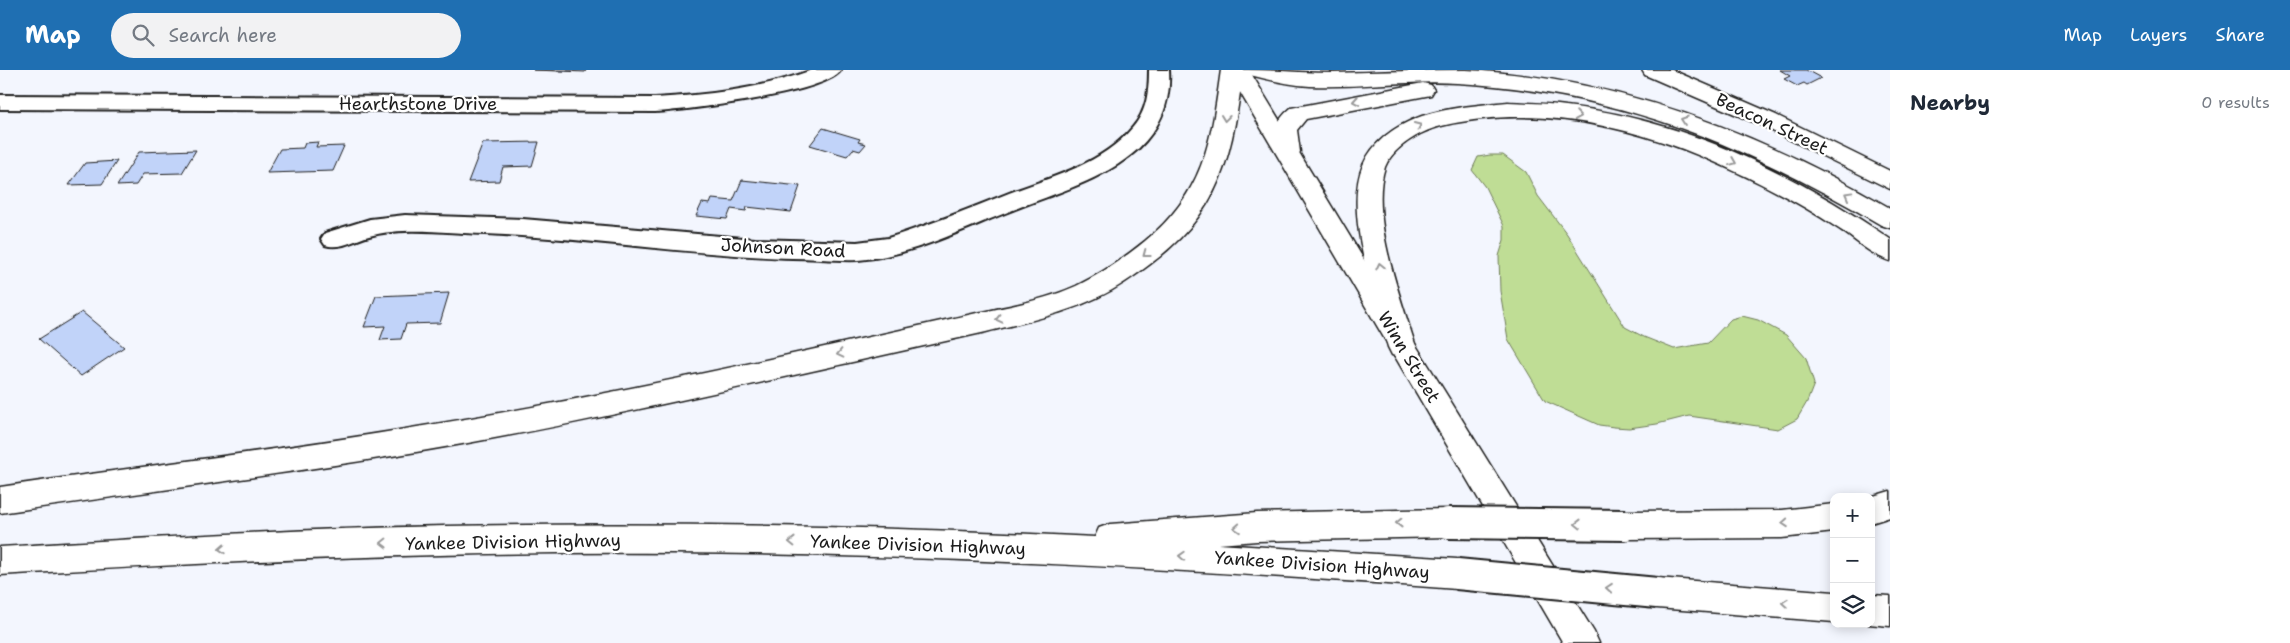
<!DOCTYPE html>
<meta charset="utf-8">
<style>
:root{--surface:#fff;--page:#f2f2f3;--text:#1f2937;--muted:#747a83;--line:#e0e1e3;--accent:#1f6fb2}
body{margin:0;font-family:"Shantell Sans",sans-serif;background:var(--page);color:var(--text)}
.controls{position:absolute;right:15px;bottom:15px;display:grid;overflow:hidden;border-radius:10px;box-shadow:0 2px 12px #0003}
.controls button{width:45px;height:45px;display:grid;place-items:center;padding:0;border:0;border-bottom:1px solid var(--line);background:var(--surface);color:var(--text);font:25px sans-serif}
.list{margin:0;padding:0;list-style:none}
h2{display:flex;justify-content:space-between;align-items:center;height:65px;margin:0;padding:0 20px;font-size:21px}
h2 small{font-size:16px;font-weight:400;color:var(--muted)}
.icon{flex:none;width:28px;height:28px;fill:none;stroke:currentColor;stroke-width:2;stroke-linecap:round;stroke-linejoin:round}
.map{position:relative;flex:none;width:1890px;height:573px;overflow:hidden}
header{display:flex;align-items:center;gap:30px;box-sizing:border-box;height:70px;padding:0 25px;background:var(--accent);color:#fff}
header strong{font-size:24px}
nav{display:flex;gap:28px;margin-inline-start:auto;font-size:18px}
.search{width:350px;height:45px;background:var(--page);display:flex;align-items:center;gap:12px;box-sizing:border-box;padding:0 18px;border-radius:28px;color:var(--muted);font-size:19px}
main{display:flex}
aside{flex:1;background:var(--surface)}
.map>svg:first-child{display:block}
</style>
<header>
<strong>Map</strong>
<div class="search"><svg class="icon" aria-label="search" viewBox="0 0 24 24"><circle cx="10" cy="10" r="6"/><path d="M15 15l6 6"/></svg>Search here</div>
<nav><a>Map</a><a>Layers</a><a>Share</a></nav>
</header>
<main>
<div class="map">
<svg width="1890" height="573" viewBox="0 0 1890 573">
<rect width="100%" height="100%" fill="#f3f6fe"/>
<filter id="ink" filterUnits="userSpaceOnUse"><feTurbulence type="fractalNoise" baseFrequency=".02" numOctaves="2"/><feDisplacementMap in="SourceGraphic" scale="10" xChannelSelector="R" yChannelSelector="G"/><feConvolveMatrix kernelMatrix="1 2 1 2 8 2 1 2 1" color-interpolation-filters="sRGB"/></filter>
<g filter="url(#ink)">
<!-- green -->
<polygon fill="#bfdd95" stroke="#6e7c58" points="1490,85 1503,85 1526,102 1538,126 1567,164 1625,257 1644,267 1674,279 1708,273 1731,249 1742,246 1758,250 1786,265 1806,288 1814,314 1807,332 1797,349 1778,359 1689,346 1657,354 1629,358 1614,357 1599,355 1545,331 1508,269 1500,221 1499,186 1504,170 1504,156 1485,117 1472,100 1478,87"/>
<!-- building -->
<g fill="#c1d3f9" stroke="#1c1c1c">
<polygon points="533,0 586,0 585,2"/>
<polygon points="1780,0 1806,0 1821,8 1807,15 1804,13 1797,16 1784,9 1790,6"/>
<polygon points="823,58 860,69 858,72 866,74 860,81 853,79 847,86 810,75"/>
<polygon points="318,72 316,77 344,76 333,101 267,103 280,79 303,78 305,73"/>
<polygon points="539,72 532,96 503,97 499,111 468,112 483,73"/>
<polygon points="196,80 182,103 143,104 136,115 117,116 139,82"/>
<polygon points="117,91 102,114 69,115 85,93"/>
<polygon points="742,110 800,116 791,142 747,137 746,141 731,139 727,149 696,146 702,133 710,134 712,129 733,131"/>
<polygon points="449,223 440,253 406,254 401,269 380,270 385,256 364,257 376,226"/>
<polygon points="82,242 124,277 81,306 39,269"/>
</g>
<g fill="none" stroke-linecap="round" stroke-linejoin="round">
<defs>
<g id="street">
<path d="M812,0H841C825,24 687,40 655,42L0,39V25L655,28C708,25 761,19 812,0Z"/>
<path d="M1149,0H1169C1171,32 1161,57 1138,79C1104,110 1055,123 1013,140C963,159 911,186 858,190C836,191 814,188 792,188C690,185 588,168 485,164C448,163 405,156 369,166C354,170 340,180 325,175L321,169L325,163L370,149L405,145L523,149L755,169L857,172L888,168C929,155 969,139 1009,123C1052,107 1103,94 1133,57C1147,41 1149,21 1149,0Z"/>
</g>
<g id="secondary">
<polygon points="1227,0 1249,0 1412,269 1594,562 1599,573 1563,573"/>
<polygon points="1642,0 1672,0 1776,45 1890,101 1890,119 1760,55 1645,5"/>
</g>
<g id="highway">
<path d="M1221,0H1243C1230,104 1216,152 1125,212C1083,240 1034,250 986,262C940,272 894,283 848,293C722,321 596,350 468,373C313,401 156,420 0,443V417C141,396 283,380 423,356C559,334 694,306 829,276C878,265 928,254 977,243C1010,236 1045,230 1076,216C1101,204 1124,188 1145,171C1205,122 1211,71 1221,0Z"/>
<path d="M1247,0C1276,0 1305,3 1334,3C1378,2 1422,0 1466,0C1618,8 1760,63 1890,138V158L1881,155C1744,74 1618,22 1457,13C1408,10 1359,18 1310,16C1289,15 1270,10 1250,5Z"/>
<path d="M1423,13L1431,15L1434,20L1431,25L1306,49L1297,60L1300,82L1296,87L1288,90L1280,87C1268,69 1275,51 1291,38Z"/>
<path d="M1508,32C1527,33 1547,33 1566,36C1682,49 1794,103 1890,169V191C1870,185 1854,168 1836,157C1804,136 1769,117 1734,101C1657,64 1568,40 1482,49C1460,52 1440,54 1420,64C1407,71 1391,82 1385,97C1369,145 1401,229 1416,277L1412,285L1402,288L1392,285L1388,277C1375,231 1343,140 1363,95C1374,70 1397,55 1422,46C1450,37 1479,35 1508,32Z"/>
<polygon points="1890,421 1890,447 1871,453 1870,427"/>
<polygon points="1834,434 1834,462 1782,468 1626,469 1615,465 1610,455 1615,445 1626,441 1782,440"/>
<path d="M1448,439L1459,443L1463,453L1459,463L1448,467L1257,471L1218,474L1457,489L1468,494L1473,504L1468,514L1457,519C1196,500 935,485 674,483C449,481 224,491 0,505V477C148,468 297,459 445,456C662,452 879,456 1095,467L1099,458L1110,454L1257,443Z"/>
<polygon points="1657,508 1834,522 1834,552 1657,538 1646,534 1641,523 1646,512"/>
<polygon points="1871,525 1890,526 1890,556 1868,554 1871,554"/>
</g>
</defs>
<!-- street casing -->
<use href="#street" stroke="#1c1c1c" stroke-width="4"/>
<!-- secondary casing -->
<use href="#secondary" stroke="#1c1c1c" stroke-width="3"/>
<!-- highway casing -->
<use href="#highway" stroke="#1c1c1c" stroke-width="3"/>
<!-- street -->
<use href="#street" fill="#fff" fill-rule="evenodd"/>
<!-- secondary -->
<use href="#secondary" fill="#fff" fill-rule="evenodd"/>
<!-- highway -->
<use href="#highway" fill="#fff" fill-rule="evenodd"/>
<defs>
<g id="highway-bridge">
<polyline points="1448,453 1626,455"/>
<polyline points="1457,504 1657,523"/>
</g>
</defs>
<!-- highway-bridge casing -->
<use href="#highway-bridge" stroke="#1c1c1c" stroke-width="34" stroke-linecap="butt"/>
<!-- highway-bridge -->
<use href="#highway-bridge" stroke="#fff" stroke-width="30"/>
</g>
<!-- one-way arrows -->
<defs><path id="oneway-chevron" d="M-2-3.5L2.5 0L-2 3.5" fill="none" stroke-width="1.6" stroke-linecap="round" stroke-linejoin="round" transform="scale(1.25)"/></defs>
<g stroke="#999">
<use href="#oneway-chevron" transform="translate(1356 31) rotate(170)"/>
<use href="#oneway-chevron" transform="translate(1578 46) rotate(9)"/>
<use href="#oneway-chevron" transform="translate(1225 48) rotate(97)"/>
<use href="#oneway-chevron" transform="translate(1684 50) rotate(-161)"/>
<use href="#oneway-chevron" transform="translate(1418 56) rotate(-25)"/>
<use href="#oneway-chevron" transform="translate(1733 92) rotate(22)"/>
<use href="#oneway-chevron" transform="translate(1848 125) rotate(-151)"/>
<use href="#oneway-chevron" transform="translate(1146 184) rotate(143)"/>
<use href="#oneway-chevron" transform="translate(1380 196) rotate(-103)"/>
<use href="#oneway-chevron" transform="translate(999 249) rotate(167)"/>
<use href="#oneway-chevron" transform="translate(840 284) rotate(167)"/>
<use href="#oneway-chevron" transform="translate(1399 453) rotate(179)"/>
<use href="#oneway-chevron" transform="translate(1785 453) rotate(176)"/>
<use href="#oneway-chevron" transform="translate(1578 454) rotate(-179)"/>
<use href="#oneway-chevron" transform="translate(1237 458) rotate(176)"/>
<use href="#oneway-chevron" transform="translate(792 472) rotate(-179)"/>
<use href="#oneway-chevron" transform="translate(384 473) rotate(179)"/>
<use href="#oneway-chevron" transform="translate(222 479) rotate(177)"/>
<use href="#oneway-chevron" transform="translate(1182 486) rotate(-177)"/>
<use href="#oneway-chevron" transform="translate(1609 518) rotate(-175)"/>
<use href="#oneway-chevron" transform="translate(1785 533) rotate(-175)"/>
</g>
</g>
<g text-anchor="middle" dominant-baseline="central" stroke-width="4.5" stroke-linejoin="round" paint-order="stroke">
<!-- street labels -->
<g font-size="18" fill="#1c1c1c" stroke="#fff">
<text x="418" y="34">Hearthstone Drive</text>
<text transform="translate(1772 54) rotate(25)">Beacon Street</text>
<text transform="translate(783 178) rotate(3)">Johnson Road</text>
<text transform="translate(1409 287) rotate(59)">Winn Street</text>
<text transform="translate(513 472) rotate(-1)">Yankee Division Highway</text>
<text transform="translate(918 475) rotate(2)">Yankee Division Highway</text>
<text transform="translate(1322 495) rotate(4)">Yankee Division Highway</text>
</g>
</g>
</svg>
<div class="controls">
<button>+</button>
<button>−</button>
<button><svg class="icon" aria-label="layers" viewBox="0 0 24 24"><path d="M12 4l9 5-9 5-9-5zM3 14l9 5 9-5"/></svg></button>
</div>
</div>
<aside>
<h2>Nearby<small>0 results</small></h2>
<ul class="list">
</ul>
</aside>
</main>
